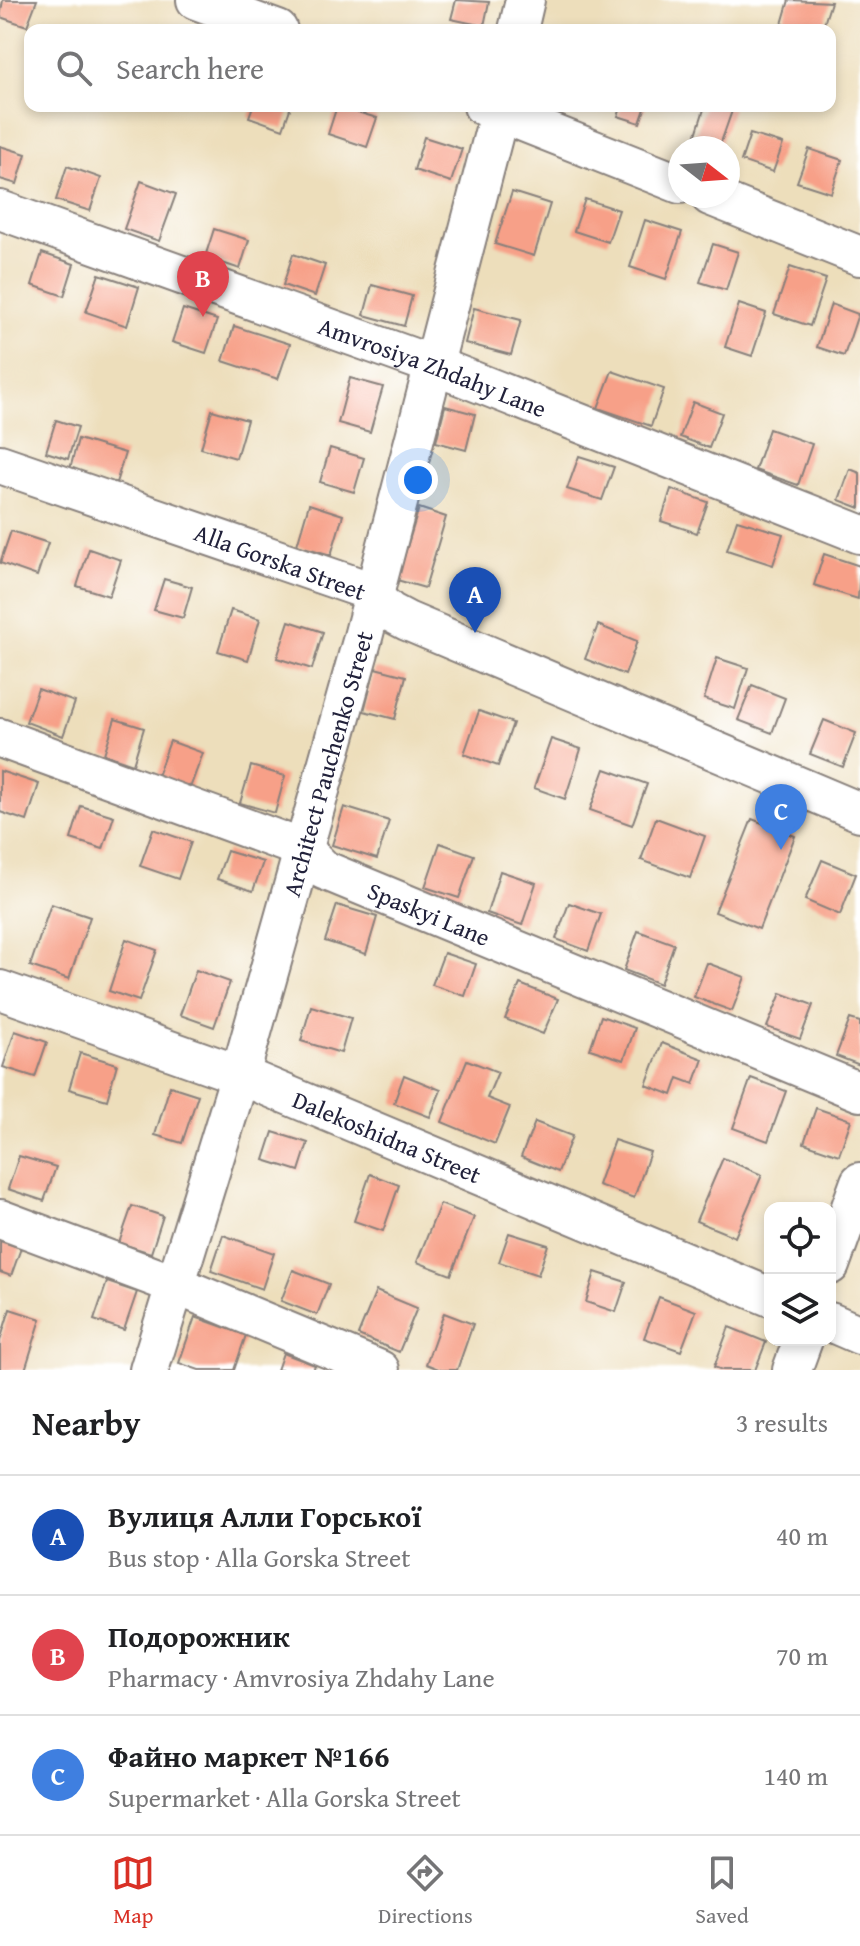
<!DOCTYPE html>
<meta charset="utf-8">
<style>
:root{--surface:#fff;--page:#f6f6f6;--text:#202124;--muted:#757577;--line:#e0e0e0;--accent:#d93025}
body{margin:0;font-family:"Gentium Book Plus",serif;background:var(--page);color:var(--text)}
.controls{position:absolute;right:24px;bottom:24px;display:grid;overflow:hidden;border-radius:16px;box-shadow:0 4px 12px #0003}
.controls button{width:72px;height:72px;display:grid;place-items:center;padding:0;border:0;border-bottom:2px solid var(--line);background:var(--surface);color:var(--text);font:40px sans-serif}
.compass{position:absolute;left:668px;top:136px;width:72px;height:72px;border-radius:50%;background:var(--surface);box-shadow:0 4px 12px #0003;rotate:107deg}
.you{position:absolute;left:418px;top:480px;width:28px;height:28px;margin:-20px;border:6px solid #fff;border-radius:50%;background:#1a73e8;box-shadow:0 0 0 12px #1a73e833}
.badge{display:grid;place-items:center;width:52px;height:52px;border-radius:50%;background:var(--accent);color:#fff;font-size:26px;font-weight:700}
.pin{position:absolute;translate:-50% -66px;filter:drop-shadow(0 2px 4px #0008)}
.pin::after{content:'';position:absolute;top:42px;width:28px;height:24px;background:inherit;clip-path:polygon(0 0,100% 0,50% 100%)}
.list{margin:0;padding:0;list-style:none}
h2{display:flex;justify-content:space-between;align-items:center;height:104px;margin:0;padding:0 32px;font-size:34px}
h2 small{font-size:26px;font-weight:400;color:var(--muted)}
.list li{display:grid;grid-template-columns:52px 1fr auto;gap:24px;align-items:center;box-sizing:border-box;height:120px;padding:0 32px;border-top:2px solid var(--line)}
.list b{display:block;font-size:30px;white-space:nowrap}
.list p{margin:0;font-size:26px;white-space:nowrap;color:var(--muted)}
.list em{font-size:26px;font-style:normal;color:var(--muted)}
.icon{flex:none;width:44px;height:44px;fill:none;stroke:currentColor;stroke-width:2;stroke-linecap:round;stroke-linejoin:round}
.map{position:relative;flex:none;width:860px;height:1370px;overflow:hidden}
.search{position:absolute;background:var(--surface);box-shadow:0 4px 12px #0003;left:24px;right:24px;top:24px;height:88px;display:flex;align-items:center;gap:20px;box-sizing:border-box;padding:0 28px;border-radius:16px;color:var(--muted);font-size:30px}
.sheet{height:464px;background:var(--surface)}
nav{display:flex;justify-content:space-around;align-items:center;box-sizing:border-box;height:112px;border-top:2px solid var(--line);background:var(--surface);font-size:22px;color:var(--muted)}
nav a{display:grid;justify-items:center;gap:4px}
nav .on{color:var(--accent)}
.map>svg:first-child{display:block}
</style>
<div class="map">
<svg width="860" height="1370" viewBox="0 0 860 1370">
<rect width="100%" height="100%" fill="#fff"/>
<filter id="ink" filterUnits="userSpaceOnUse"><feTurbulence type="fractalNoise" baseFrequency=".0125" numOctaves="2"/><feDisplacementMap in="SourceGraphic" scale="16" xChannelSelector="R" yChannelSelector="G"/><feConvolveMatrix kernelMatrix="1 2 1 2 8 2 1 2 1" color-interpolation-filters="sRGB"/></filter>
<filter id="wash" filterUnits="userSpaceOnUse"><feTurbulence type="fractalNoise" baseFrequency=".006" numOctaves="4" result="noise"/><feDisplacementMap in="SourceGraphic" scale="32" xChannelSelector="R" yChannelSelector="G"/><feGaussianBlur stdDeviation="1.8" result="paint"/><feColorMatrix in="noise" values="0 0 0 0 0 0 0 0 0 0 0 0 0 0 0 0 0 1.4 0 .05"/><feComposite in="paint" operator="in"/></filter>
<g filter="url(#wash)">
<rect width="100%" height="100%" fill="#eddebb"/>
<g id="blocks">
<!-- building -->
<g fill="#f7a088">
<polygon points="3,0 37,0 27,26 0,17"/>
<polygon points="456,0 489,2 484,26 451,19"/>
<polygon points="789,0 831,2 822,30 802,30 782,24"/>
<polygon points="253,106 291,106 283,129 249,117"/>
<polygon points="337,106 377,118 367,147 328,134"/>
<polygon points="622,106 646,106 640,123 618,116"/>
<polygon points="705,106 733,108 719,148 705,148 693,144"/>
<polygon points="750,134 783,144 773,172 741,161"/>
<polygon points="424,137 462,149 451,182 414,170"/>
<polygon points="0,146 26,154 17,184 0,179"/>
<polygon points="809,149 842,160 831,193 797,182"/>
<polygon points="67,166 101,178 90,211 56,200"/>
<polygon points="141,181 176,194 159,241 124,229"/>
<polygon points="512,192 550,204 534,256 495,244"/>
<polygon points="585,199 619,210 608,242 574,231"/>
<polygon points="645,220 682,232 666,279 630,267"/>
<polygon points="214,229 249,240 240,269 205,257"/>
<polygon points="713,244 738,252 726,290 700,282"/>
<polygon points="42,253 74,264 64,296 32,285"/>
<polygon points="293,254 325,265 315,296 283,285"/>
<polygon points="790,267 826,279 810,326 774,314"/>
<polygon points="99,274 139,287 127,326 86,312"/>
<polygon points="372,285 412,296 404,326 364,315"/>
<polygon points="739,304 766,313 752,356 725,347"/>
<polygon points="831,304 858,314 844,356 817,347"/>
<polygon points="474,308 521,320 511,355 465,343"/>
<polygon points="183,309 217,320 206,353 172,342"/>
<polygon points="234,326 290,344 278,379 223,361"/>
<polygon points="612,371 664,389 651,426 598,408"/>
<polygon points="350,378 383,387 370,432 338,423"/>
<polygon points="693,402 722,413 709,448 680,437"/>
<polygon points="445,406 475,414 466,450 436,442"/>
<polygon points="212,410 247,420 236,458 201,448"/>
<polygon points="56,420 78,427 68,459 46,452"/>
<polygon points="769,429 812,444 798,485 755,470"/>
<polygon points="78,439 125,453 116,483 70,469"/>
<polygon points="330,448 364,458 354,492 320,482"/>
<polygon points="579,456 614,467 602,500 567,489"/>
<polygon points="850,469 860,473 860,508 839,500"/>
<polygon points="671,489 708,502 697,533 661,521"/>
<polygon points="309,504 343,515 331,555 297,545"/>
<polygon points="419,508 446,517 425,588 397,580"/>
<polygon points="737,520 783,534 773,565 727,550"/>
<polygon points="11,531 48,543 37,576 0,563"/>
<polygon points="89,549 121,560 109,596 77,586"/>
<polygon points="824,554 860,566 858,599 814,585"/>
<polygon points="164,579 192,587 183,618 154,610"/>
<polygon points="231,610 260,619 248,660 218,651"/>
<polygon points="289,621 323,632 312,669 277,658"/>
<polygon points="598,625 637,641 625,675 585,659"/>
<polygon points="717,658 748,668 735,709 704,699"/>
<polygon points="375,668 406,676 395,719 364,711"/>
<polygon points="752,685 785,698 772,733 738,720"/>
<polygon points="38,689 75,702 63,736 26,722"/>
<polygon points="479,711 513,723 498,766 464,754"/>
<polygon points="115,719 144,728 133,764 104,754"/>
<polygon points="824,720 856,733 843,767 810,754"/>
<polygon points="551,739 581,749 565,799 534,788"/>
<polygon points="170,741 203,753 190,788 157,776"/>
<polygon points="251,766 285,776 275,813 240,803"/>
<polygon points="605,769 647,784 632,825 590,810"/>
<polygon points="0,771 39,784 27,821 0,812"/>
<polygon points="81,806 114,816 103,849 71,839"/>
<polygon points="344,807 389,821 377,859 332,845"/>
<polygon points="656,818 705,836 690,878 641,860"/>
<polygon points="752,819 795,836 759,929 715,912"/>
<polygon points="153,829 191,842 178,879 140,866"/>
<polygon points="440,843 474,855 459,898 425,887"/>
<polygon points="227,851 263,862 253,891 217,879"/>
<polygon points="822,860 856,874 840,915 805,900"/>
<polygon points="500,871 536,883 522,925 487,913"/>
<polygon points="569,903 601,914 588,951 556,939"/>
<polygon points="51,904 90,917 69,979 30,966"/>
<polygon points="337,905 377,917 366,954 325,941"/>
<polygon points="638,931 674,944 660,984 624,970"/>
<polygon points="126,939 157,950 139,1001 109,991"/>
<polygon points="444,953 476,964 465,996 432,985"/>
<polygon points="707,963 745,977 732,1011 694,997"/>
<polygon points="196,970 230,982 214,1027 180,1015"/>
<polygon points="520,984 558,999 543,1034 505,1019"/>
<polygon points="781,993 813,1005 800,1039 767,1027"/>
<polygon points="311,1006 351,1018 341,1053 301,1041"/>
<polygon points="601,1016 635,1028 624,1060 590,1049"/>
<polygon points="850,1019 860,1022 860,1065 836,1056"/>
<polygon points="15,1031 47,1042 35,1077 3,1067"/>
<polygon points="662,1043 703,1059 694,1084 678,1078 672,1095 646,1085"/>
<polygon points="80,1053 117,1064 107,1100 69,1089"/>
<polygon points="467,1060 498,1072 487,1098 510,1107 495,1144 442,1122"/>
<polygon points="404,1075 441,1090 430,1117 394,1103"/>
<polygon points="751,1078 786,1091 768,1141 733,1128"/>
<polygon points="170,1086 198,1095 182,1143 155,1135"/>
<polygon points="816,1108 851,1120 839,1155 804,1143"/>
<polygon points="535,1122 572,1136 558,1172 521,1157"/>
<polygon points="273,1132 308,1143 299,1171 264,1160"/>
<polygon points="614,1140 650,1152 634,1198 598,1185"/>
<polygon points="19,1156 56,1167 44,1201 8,1189"/>
<polygon points="723,1158 762,1175 735,1237 696,1221"/>
<polygon points="370,1174 399,1185 383,1231 354,1221"/>
<polygon points="440,1204 474,1217 451,1275 417,1262"/>
<polygon points="132,1206 163,1216 151,1253 119,1243"/>
<polygon points="509,1233 548,1245 538,1275 499,1262"/>
<polygon points="223,1235 274,1253 262,1289 211,1271"/>
<polygon points="0,1241 21,1248 11,1276 0,1272"/>
<polygon points="293,1270 329,1284 317,1315 281,1301"/>
<polygon points="595,1272 626,1282 616,1312 586,1302"/>
<polygon points="107,1282 137,1292 124,1330 94,1320"/>
<polygon points="376,1291 417,1308 399,1352 358,1335"/>
<polygon points="659,1297 696,1311 681,1351 644,1338"/>
<polygon points="10,1309 41,1319 25,1370 0,1370 0,1341"/>
<polygon points="444,1313 473,1324 457,1370 441,1370 426,1364"/>
<polygon points="195,1317 246,1335 234,1370 199,1370 179,1363"/>
<polygon points="729,1327 766,1342 755,1370 722,1370 714,1367"/>
<polygon points="283,1353 315,1365 313,1370 277,1370"/>
</g>
</g>
</g>
<g filter="url(#ink)">
<use href="#blocks" fill-opacity="0" stroke="#88807b" stroke-width="2"/>
<g fill="none" stroke-linecap="round" stroke-linejoin="round">
<defs>
<g id="minor">
<polyline points="196,0 278,30"/>
<polyline points="518,30 525,0"/>
<polyline points="483,106 680,184"/>
<polyline points="710,196 860,256"/>
<path id="s1" d="M0,210L433,365L860,534"/>
<polyline points="0,464 364,589 390,612 407,621 860,812"/>
<path id="s2" d="M0,738L303,849L324,870L860,1092"/>
<path id="s3" d="M0,990L240,1075L770,1297"/>
<polyline points="0,1219 176,1285 380,1370"/>
<polyline points="830,1265 860,1182"/>
<polyline points="830,1322 860,1335"/>
<path id="s4" d="M149,1370L240,1075L362,641L501,106"/>
<polyline points="792,1370 803,1340"/>
</g>
</defs>
<!-- minor casing -->
<use href="#minor" stroke="#88807b" stroke-width="42"/>
<!-- minor -->
<use href="#minor" stroke="#fff" stroke-width="38"/>
</g>
</g>
<g text-anchor="middle" dominant-baseline="central" stroke-width="7" stroke-linejoin="round" paint-order="stroke">
<!-- street labels -->
<g font-size="24" fill="#22223b" stroke="#fff">
<text stroke="none"><textPath href="#s1" startOffset="460">Amvrosiya Zhdahy Lane</textPath></text>
<text transform="translate(280 562) rotate(20)">Alla Gorska Street</text>
<text stroke="none"><textPath href="#s4" startOffset="632">Architect Pauchenko Street</textPath></text>
<text stroke="none"><textPath href="#s2" startOffset="466">Spaskyi Lane</textPath></text>
<text stroke="none"><textPath href="#s3" startOffset="414">Dalekoshidna Street</textPath></text>
</g>
</g>
</svg>
<div class="controls">
<button><svg class="icon" aria-label="locate" viewBox="0 0 24 24"><circle cx="12" cy="12" r="6"/><path d="M12 2v4M12 18v4M2 12h4M18 12h4"/></svg></button>
<button><svg class="icon" aria-label="layers" viewBox="0 0 24 24"><path d="M12 4l9 5-9 5-9-5zM3 14l9 5 9-5"/></svg></button>
</div>
<svg class="compass" viewBox="-18 -18 36 36"><path d="M0-13l5 13h-10z" fill="#e53935"/><path d="M0 13l5-13h-10z" fill="#757577"/></svg>
<div class="you"></div>
<div class="pin badge" style="left:475px;top:633px;background:#1a4fb4">A</div>
<div class="pin badge" style="left:203px;top:317px;background:#e0444e">B</div>
<div class="pin badge" style="left:781px;top:850px;background:#3f7fe0">C</div>
<div class="search"><svg class="icon" aria-label="search" viewBox="0 0 24 24"><circle cx="10" cy="10" r="6"/><path d="M15 15l6 6"/></svg>Search here</div>
</div>
<section class="sheet">
<h2>Nearby<small>3 results</small></h2>
<ul class="list">
<li><span class="badge" style="background:#1a4fb4">A</span><div><b>Вулиця Алли Горської</b><p>Bus stop · Alla Gorska Street</p></div><em>40 m</em></li>
<li><span class="badge" style="background:#e0444e">B</span><div><b>Подорожник</b><p>Pharmacy · Amvrosiya Zhdahy Lane</p></div><em>70 m</em></li>
<li><span class="badge" style="background:#3f7fe0">C</span><div><b>Файно маркет №166</b><p>Supermarket · Alla Gorska Street</p></div><em>140 m</em></li>
</ul>
</section>
<nav>
<a class="on"><svg class="icon" aria-label="map" viewBox="0 0 24 24"><path d="M3 6l6-2 6 2 6-2v14l-6 2-6-2-6 2zM9 4v14M15 6v14"/></svg>Map</a>
<a><svg class="icon" aria-label="directions" viewBox="0 0 24 24"><path d="M12 3l9 9-9 9-9-9zM9 14v-3h6M13 9l2 2-2 2"/></svg>Directions</a>
<a><svg class="icon" aria-label="saved" viewBox="0 0 24 24"><path d="M7 4h10v16l-5-4-5 4z"/></svg>Saved</a>
</nav>
